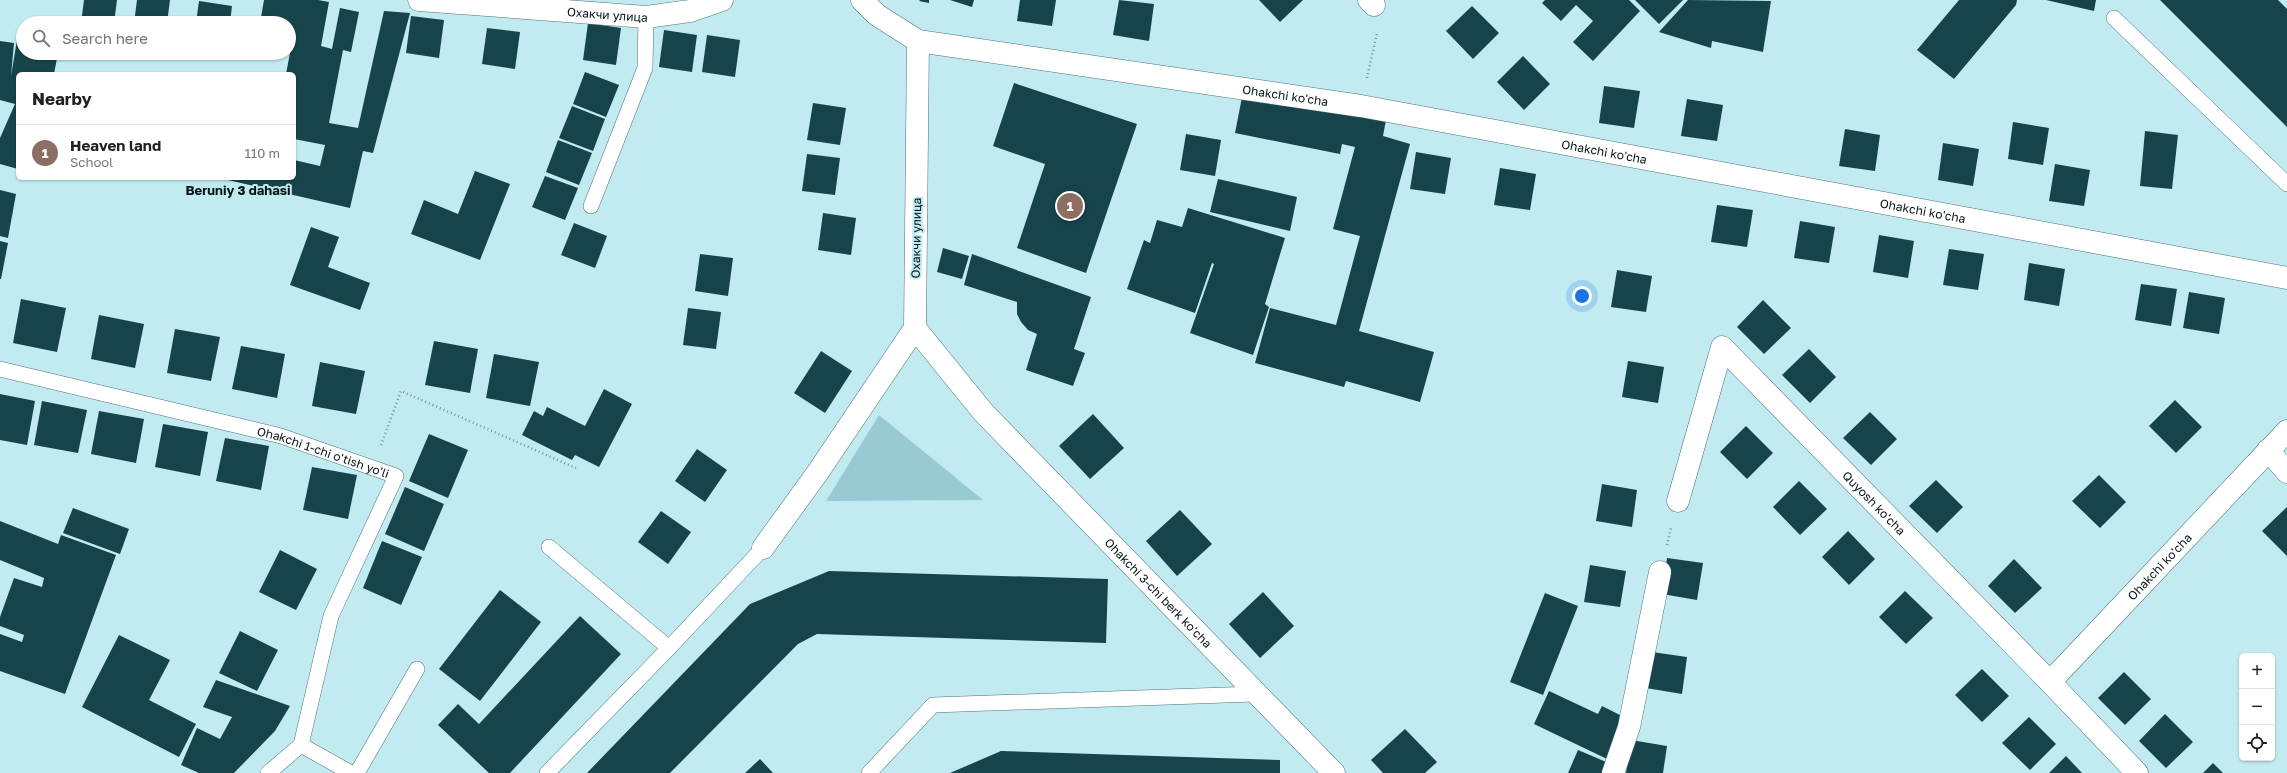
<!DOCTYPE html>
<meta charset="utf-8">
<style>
:root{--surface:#fff;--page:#f2f2f2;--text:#202124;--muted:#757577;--line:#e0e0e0;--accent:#1a73e8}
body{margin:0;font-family:"Golos Text",sans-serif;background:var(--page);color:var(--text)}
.controls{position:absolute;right:12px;bottom:12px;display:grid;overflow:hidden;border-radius:6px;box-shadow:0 1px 3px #0004}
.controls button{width:36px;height:36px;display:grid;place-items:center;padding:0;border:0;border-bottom:1px solid var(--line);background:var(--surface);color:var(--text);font:20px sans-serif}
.you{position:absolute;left:1582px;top:296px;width:14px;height:14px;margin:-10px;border:3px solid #fff;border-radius:50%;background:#1a73e8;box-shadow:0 0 0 6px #1a73e833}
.badge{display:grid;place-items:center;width:26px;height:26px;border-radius:50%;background:var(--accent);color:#fff;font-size:13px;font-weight:700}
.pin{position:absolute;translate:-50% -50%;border:2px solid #fff;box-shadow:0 1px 4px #0006}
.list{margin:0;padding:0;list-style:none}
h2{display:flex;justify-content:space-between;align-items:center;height:52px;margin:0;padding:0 16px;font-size:17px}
h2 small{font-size:13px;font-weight:400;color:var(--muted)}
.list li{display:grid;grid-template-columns:26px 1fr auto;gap:12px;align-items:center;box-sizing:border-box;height:56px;padding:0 16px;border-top:1px solid var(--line)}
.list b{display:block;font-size:15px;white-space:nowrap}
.list p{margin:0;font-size:13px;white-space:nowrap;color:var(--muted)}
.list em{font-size:13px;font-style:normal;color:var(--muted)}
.icon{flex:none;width:22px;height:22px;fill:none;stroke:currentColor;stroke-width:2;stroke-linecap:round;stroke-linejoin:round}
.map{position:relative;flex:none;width:2287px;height:773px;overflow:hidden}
.search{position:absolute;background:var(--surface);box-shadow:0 1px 3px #0004;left:16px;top:16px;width:280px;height:44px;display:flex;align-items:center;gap:10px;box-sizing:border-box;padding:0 14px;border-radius:22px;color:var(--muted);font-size:15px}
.panel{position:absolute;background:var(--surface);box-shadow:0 1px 3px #0004;left:16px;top:72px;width:280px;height:108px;border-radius:6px}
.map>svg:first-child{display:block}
</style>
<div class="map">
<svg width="2287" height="773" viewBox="0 0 2287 773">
<rect width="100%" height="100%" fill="#c1eaf1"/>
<!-- green -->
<polygon fill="#99cad3" points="879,415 983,500 826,501"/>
<!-- building -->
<g fill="#17444b">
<polygon points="84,0 117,0 114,23 81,23"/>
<polygon points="137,0 170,0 167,23 134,23"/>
<polygon points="264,0 318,0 329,2 321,46 332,49 340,8 359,12 351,52 343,50 329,123 358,128 384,11 410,13 373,153 363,151 350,208 228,180 229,178 294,178 294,160 320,166 325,145 294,139 294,74 286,74 290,53 289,23 260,23"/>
<polygon points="920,0 929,0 929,3 919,1"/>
<polygon points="950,0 974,0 972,7"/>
<polygon points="1020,0 1056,0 1052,26 1017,21"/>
<polygon points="1119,0 1154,4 1149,41 1113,35"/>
<polygon points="1259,0 1303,0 1280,22"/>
<polygon points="1545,0 1629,0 1640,11 1593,61 1573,42 1593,21 1576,5 1561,21 1542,3"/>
<polygon points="1635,0 1683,0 1659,24"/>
<polygon points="1688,0 1771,1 1763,52 1712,41 1711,48 1659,32"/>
<polygon points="1959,0 2017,0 2016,5 1954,79 1917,50"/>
<polygon points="2046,0 2096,0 2094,11"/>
<polygon points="2160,0 2278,0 2287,9 2287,127"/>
<polygon points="199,1 232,6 230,23 196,23"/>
<polygon points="1472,6 1499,33 1473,59 1446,31"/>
<polygon points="411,16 444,20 439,58 406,53"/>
<polygon points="588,23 621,28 616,65 583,60"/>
<polygon points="487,28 520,32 515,69 482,64"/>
<polygon points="664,30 697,35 692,72 659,67"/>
<polygon points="707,35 740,40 735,77 702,72"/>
<polygon points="17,40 23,41 23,53 58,53 54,74 18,74 18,169 0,164 0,138 15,104 0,100 0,41 14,43 11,76"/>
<polygon points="1523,56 1550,84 1524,110 1497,82"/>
<polygon points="585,72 619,85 606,117 573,104"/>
<polygon points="1014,83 1137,124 1086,273 1017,248 1045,164 993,146"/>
<polygon points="1604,86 1640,91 1634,128 1599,123"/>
<polygon points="1243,92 1386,120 1383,136 1410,144 1359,331 1434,352 1420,402 1346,381 1344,387 1255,363 1270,308 1336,325 1360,236 1333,229 1355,147 1342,144 1340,154 1235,133"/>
<polygon points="1687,99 1723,105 1717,141 1681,136"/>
<polygon points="813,103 846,108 840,145 807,140"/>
<polygon points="572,106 605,119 593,151 559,138"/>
<polygon points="2013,122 2049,128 2043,165 2008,159"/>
<polygon points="1845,129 1880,135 1875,171 1839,166"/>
<polygon points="2145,131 2178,135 2172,189 2140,186"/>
<polygon points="1186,134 1221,140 1215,176 1180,170"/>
<polygon points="558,140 592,153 579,185 546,172"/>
<polygon points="1943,143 1979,149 1973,186 1938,180"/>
<polygon points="1416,152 1451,158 1445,194 1410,189"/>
<polygon points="807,154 840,158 835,195 802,191"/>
<polygon points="2055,164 2090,170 2084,206 2049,201"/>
<polygon points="1500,168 1536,174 1530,210 1494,205"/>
<polygon points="475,171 510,184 480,260 411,234 424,200 458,214"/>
<polygon points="545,176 578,188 565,220 532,207"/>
<polygon points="1218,179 1297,197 1290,231 1210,212"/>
<polygon points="0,190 16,194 8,238 0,236"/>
<polygon points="1717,205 1753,210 1747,247 1711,242"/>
<polygon points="1188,208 1285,238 1265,304 1269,307 1253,355 1190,333 1214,264 1212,263 1195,313 1127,289 1144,240 1150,243 1157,220 1182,227"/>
<polygon points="823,213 856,218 851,255 818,250"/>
<polygon points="1800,221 1835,227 1829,263 1794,258"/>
<polygon points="574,223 607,236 595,268 561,255"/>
<polygon points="311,227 339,237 328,267 370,283 360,310 290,285"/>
<polygon points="1879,235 1914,241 1908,278 1873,272"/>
<polygon points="0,241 8,243 1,279 0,279"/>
<polygon points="943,248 969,256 962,279 937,272"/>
<polygon points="1949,249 1984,254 1978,290 1943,285"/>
<polygon points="700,254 733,258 728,296 695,291"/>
<polygon points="972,254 1091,297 1074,349 1085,353 1073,386 1026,370 1037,334 1028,330 1021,322 1017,314 1017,302 964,285"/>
<polygon points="2029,263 2065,269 2059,306 2024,300"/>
<polygon points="1617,270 1652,276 1646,312 1611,307"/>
<polygon points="2141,284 2177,289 2171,326 2135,320"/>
<polygon points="2189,292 2225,298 2219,334 2183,328"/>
<polygon points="21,299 66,308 57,352 13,343"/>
<polygon points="1763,300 1791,328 1764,354 1737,327"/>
<polygon points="688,308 721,312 716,349 683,345"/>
<polygon points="99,315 144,324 135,368 91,359"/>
<polygon points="175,329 220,337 211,381 167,373"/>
<polygon points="434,341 478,349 470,393 425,385"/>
<polygon points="241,346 285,354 277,398 232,389"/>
<polygon points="1809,349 1836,377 1810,403 1782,375"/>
<polygon points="821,351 852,371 825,413 794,393"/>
<polygon points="494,354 539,362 530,406 486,398"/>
<polygon points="1628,361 1664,367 1658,403 1622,397"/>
<polygon points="320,362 365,371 356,414 312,406"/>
<polygon points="604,389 632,404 599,467 575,455 572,460 522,435 534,411 543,416 547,407 585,426"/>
<polygon points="0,394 35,401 27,445 0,440"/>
<polygon points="2175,400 2202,427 2176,453 2149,426"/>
<polygon points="42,401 87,410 78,453 34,445"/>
<polygon points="99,411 144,419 136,463 91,454"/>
<polygon points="1870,412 1897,439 1871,465 1843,438"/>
<polygon points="1093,414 1124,448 1090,479 1059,446"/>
<polygon points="163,424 208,432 200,476 155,467"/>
<polygon points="1746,426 1773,453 1747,479 1720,452"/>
<polygon points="429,434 468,450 448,498 409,481"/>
<polygon points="225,438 269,446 261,490 216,481"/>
<polygon points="697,449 727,470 705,502 675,481"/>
<polygon points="312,467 357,475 348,519 303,510"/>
<polygon points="2099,475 2126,502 2100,528 2072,501"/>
<polygon points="1936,480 1963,507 1937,533 1909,506"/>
<polygon points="1799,481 1827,509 1800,535 1773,507"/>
<polygon points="1602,484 1637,490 1632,527 1596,521"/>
<polygon points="405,487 444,504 424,551 385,534"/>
<polygon points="2287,507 2287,556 2262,531"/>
<polygon points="73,508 129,529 120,554 63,533"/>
<polygon points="1180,510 1212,544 1177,576 1146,541"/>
<polygon points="661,511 691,532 668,564 638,542"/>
<polygon points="0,521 58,544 61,535 116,555 65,694 0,671 0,634 22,642 24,635 0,626 0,617 14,578 42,587 44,578 0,560"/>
<polygon points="1848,531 1875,559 1849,585 1822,557"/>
<polygon points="382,541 422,557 401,605 363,588"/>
<polygon points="280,550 317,569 296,610 259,592"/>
<polygon points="1667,558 1703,563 1697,600 1662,594"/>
<polygon points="2014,559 2042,588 2015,613 1988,586"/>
<polygon points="1590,565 1626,571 1620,607 1584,602"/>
<polygon points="829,571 1108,579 1106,643 817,634 798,644 670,773 587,773 750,604"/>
<polygon points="500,590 541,622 480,701 439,669"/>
<polygon points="1905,591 1933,618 1906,644 1879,617"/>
<polygon points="1263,592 1294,626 1260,658 1229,624"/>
<polygon points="1545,593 1578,606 1543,695 1510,682"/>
<polygon points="580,616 621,654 510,773 489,773 438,725 458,704 479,724"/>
<polygon points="240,631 278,650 257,691 219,673"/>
<polygon points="119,635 170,660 149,700 196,724 179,757 82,707"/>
<polygon points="1652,652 1687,657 1682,694 1646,688"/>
<polygon points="1982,669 2009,696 1982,722 1955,695"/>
<polygon points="2124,672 2151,699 2125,725 2098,698"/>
<polygon points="216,680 290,706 275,731 234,773 199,773 181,765 197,728 220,739 232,717 203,707"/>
<polygon points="1549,691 1598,714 1602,706 1626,718 1607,759 1534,724"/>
<polygon points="2165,714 2193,742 2166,768 2139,741"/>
<polygon points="2029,717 2056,744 2030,770 2002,743"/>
<polygon points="1405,729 1437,762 1425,773 1383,773 1371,760"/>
<polygon points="1631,740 1667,746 1663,773 1626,773"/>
<polygon points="1578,750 1611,764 1608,773 1568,773"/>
<polygon points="1001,751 1280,760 1280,773 950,773"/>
<polygon points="2066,756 2082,773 2049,773"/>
<polygon points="760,759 773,773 745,773"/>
<polygon points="2213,763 2223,773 2203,773"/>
</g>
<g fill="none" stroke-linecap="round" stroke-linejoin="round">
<defs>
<g id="lane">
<polyline points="2114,18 2287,184"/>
<polyline points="591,206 645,68 646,17"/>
<path id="s1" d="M0,369L281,436L396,476L331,616L301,745L268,773"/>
<polyline points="549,547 669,648"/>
<polyline points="301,745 351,773"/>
<polyline points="357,773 417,669"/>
<polyline points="547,773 669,648 763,548"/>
<polyline points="869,773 933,705 1255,694"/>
</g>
<g id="street">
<path id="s2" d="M419,0L646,17L690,11L722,0"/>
<path id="s3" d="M862,0L877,15L918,41L1361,106L2287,278"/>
<polyline points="1369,0 1374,5"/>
<path id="s4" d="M918,41L915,328L983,412L1334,773"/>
<polyline points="2268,450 2287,472"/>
<path id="s5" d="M1678,501L1722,347L2050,682L2137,773"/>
<polyline points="763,548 818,472 915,328"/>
<path id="s6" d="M2050,682L2287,431"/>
<polyline points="1613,773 1629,727 1660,572"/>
</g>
</defs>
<!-- lane casing -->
<use href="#lane" stroke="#4d7379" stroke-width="16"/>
<!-- street casing -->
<use href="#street" stroke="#4d7379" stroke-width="23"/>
<!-- path -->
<g stroke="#759499" stroke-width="2.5" stroke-dasharray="1 3" stroke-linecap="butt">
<polyline points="1367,78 1377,33"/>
<polyline points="381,445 401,391 576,468"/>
<polyline points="1667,545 1671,528"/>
</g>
<!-- lane -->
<use href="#lane" stroke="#fff" stroke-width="15"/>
<!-- street -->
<use href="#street" stroke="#fff" stroke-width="22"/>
</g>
<g text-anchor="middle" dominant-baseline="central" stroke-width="4" stroke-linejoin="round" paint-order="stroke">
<!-- street labels -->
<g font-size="12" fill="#061517" stroke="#c1eaf1">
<text stroke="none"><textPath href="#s2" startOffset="189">Охакчи улица</textPath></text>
<text stroke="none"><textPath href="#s3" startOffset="441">Ohakchi ko'cha</textPath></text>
<text stroke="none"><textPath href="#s3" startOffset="765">Ohakchi ko'cha</textPath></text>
<text stroke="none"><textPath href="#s3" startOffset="1089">Ohakchi ko'cha</textPath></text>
<text transform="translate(916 238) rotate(-89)">Охакчи улица</text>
<text stroke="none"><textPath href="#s1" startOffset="334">Ohakchi 1-chi o'tish yo'li</textPath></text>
<text stroke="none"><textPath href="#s5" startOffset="378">Quyosh ko'cha</textPath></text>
<text stroke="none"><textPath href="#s6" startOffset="159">Ohakchi ko'cha</textPath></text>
<text stroke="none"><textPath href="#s4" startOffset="647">Ohakchi 3-chi berk ko'cha</textPath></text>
</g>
<!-- neighbourhood labels -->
<g font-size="13" font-weight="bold" fill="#061517" stroke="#c1eaf1">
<text x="238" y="190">Beruniy 3 dahasi</text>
</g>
</g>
</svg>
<div class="controls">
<button>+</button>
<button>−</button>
<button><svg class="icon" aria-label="locate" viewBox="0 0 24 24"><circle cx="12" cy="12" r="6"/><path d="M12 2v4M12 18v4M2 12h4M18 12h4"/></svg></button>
</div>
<div class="you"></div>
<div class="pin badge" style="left:1070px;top:206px;background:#8d6e63">1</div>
<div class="search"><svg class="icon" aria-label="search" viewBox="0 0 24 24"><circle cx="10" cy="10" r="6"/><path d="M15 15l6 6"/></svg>Search here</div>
<section class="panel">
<h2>Nearby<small></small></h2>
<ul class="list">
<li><span class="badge" style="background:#8d6e63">1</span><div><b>Heaven land</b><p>School</p></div><em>110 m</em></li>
</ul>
</section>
</div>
